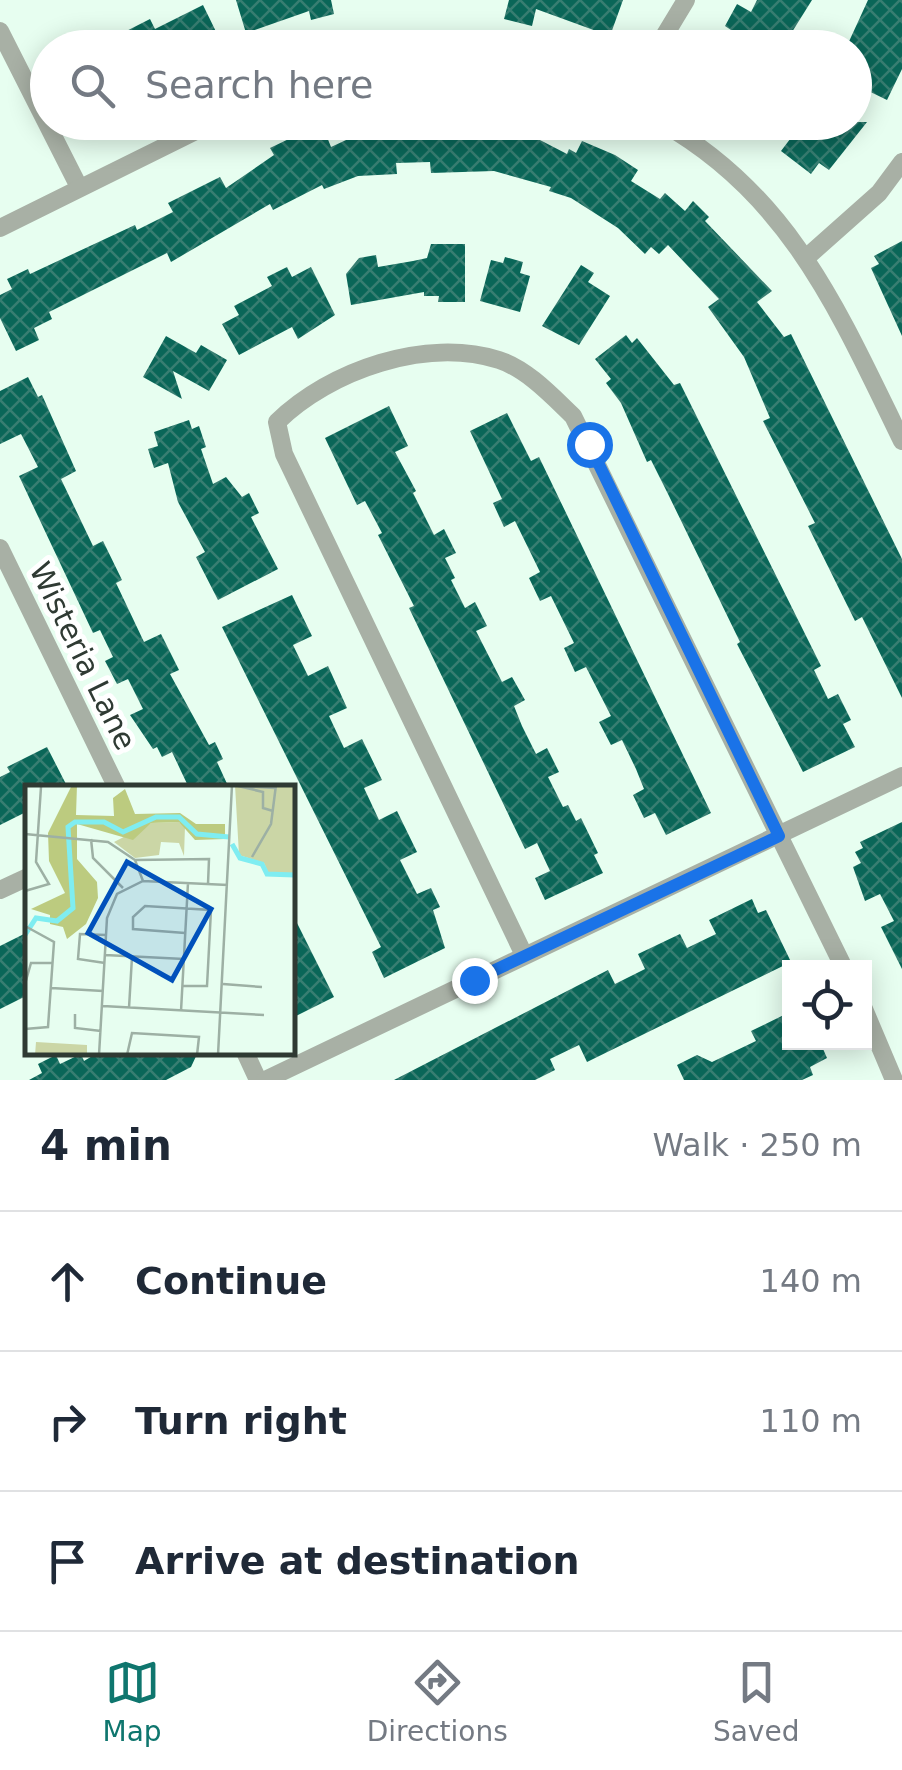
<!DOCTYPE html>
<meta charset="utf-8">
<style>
:root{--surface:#fff;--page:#f2f2f3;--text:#1f2937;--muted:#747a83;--line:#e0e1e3;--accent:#0f766e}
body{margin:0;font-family:"DejaVu Sans",sans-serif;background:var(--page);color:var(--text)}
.controls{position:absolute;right:30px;bottom:30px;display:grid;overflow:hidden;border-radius:0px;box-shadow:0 5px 25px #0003}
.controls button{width:90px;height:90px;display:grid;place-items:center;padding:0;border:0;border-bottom:2px solid var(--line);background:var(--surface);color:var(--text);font:50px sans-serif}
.stop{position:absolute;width:30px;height:30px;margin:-22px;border:8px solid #1a73e8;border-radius:50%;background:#fff}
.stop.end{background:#1a73e8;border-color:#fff;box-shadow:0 2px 10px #0008}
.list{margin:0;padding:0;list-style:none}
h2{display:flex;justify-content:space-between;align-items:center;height:130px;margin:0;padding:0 40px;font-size:42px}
h2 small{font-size:32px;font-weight:400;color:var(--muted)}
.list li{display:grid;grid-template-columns:65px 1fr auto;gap:30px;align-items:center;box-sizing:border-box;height:140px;padding:0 40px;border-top:2px solid var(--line)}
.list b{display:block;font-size:38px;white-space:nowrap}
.list em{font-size:32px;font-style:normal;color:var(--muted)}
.icon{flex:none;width:55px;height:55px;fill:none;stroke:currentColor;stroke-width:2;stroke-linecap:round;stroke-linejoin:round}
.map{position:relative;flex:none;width:902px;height:1080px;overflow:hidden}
.search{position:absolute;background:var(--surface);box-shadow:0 5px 25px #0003;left:30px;right:30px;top:30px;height:110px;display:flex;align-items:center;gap:25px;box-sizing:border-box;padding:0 35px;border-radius:55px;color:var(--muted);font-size:38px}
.sheet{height:550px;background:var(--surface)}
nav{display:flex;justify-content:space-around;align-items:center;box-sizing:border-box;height:140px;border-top:2px solid var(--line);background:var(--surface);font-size:28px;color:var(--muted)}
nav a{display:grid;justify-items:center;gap:5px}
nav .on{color:var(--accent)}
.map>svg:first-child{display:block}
</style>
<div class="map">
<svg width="902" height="1080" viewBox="0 0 902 1080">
<defs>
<pattern id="building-cross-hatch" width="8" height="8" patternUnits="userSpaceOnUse" patternTransform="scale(2.5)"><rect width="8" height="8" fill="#0a6658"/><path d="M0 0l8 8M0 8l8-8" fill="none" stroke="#387e72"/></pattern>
</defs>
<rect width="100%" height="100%" fill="#e7fef0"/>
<!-- building -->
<g fill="url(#building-cross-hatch)">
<polygon points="236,0 331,0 334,14 311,20 309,11 246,33"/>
<polygon points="509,0 623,0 610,36 536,9 532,26 504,19"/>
<polygon points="757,0 812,0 782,48 721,48 731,30 725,26 737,4 751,12"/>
<polygon points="868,0 902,0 902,69 887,100 854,84 854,48 846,48"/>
<polygon points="203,5 224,48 93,48 150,19 155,29"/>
<polygon points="392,122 453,122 454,135 494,134 516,140 520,122 542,125 538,139 567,154 569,149 576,153 582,141 615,155 638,170 631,181 660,199 665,193 685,211 693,201 709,217 705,221 772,291 757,302 784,337 791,334 902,559 902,698 862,617 855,621 808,526 815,523 763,421 770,418 744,357 708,307 719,299 668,245 659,254 651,247 645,254 618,228 571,198 549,191 551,187 494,171 431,173 430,162 396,163 397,174 358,176 324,189 322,185 273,210 270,204 171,262 167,253 49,312 52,319 34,328 39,340 16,351 0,318 0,295 12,289 7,279 28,269 30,274 135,225 137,230 173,212 168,203 220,177 226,188 274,155 270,148 295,136 323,127 331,147 372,128 391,127"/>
<polygon points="803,122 867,122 829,170 819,163 811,174 781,151"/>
<polygon points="902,241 902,336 871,268 879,264 874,256"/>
<polygon points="431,244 465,244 465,302 438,302 439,296 424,296 424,292 351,305 346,274 359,258 376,255 378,267 413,261 427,258"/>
<polygon points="505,257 523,262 520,273 530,276 520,312 480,301 491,260 503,263"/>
<polygon points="581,265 594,273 588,282 610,296 579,345 542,326"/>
<polygon points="287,267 292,277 311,267 335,315 298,339 292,327 239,355 222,324 239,315 234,306 272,286 267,277"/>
<polygon points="626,335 632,343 637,338 674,385 680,383 821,666 814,670 828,699 838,694 851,720 843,724 855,747 803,772 737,644 740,642 669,496 651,460 647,462 621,403 606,383 611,379 595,359"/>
<polygon points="166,336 196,353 201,345 227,360 209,391 173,371 182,399 143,377"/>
<polygon points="28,377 38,397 42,395 76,471 61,479 93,546 103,541 122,580 116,583 144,642 161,634 179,670 170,674 209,745 215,742 223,759 217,762 229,788 189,788 172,752 162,757 157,747 153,749 130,715 143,709 128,679 117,684 105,661 113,657 100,630 93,633 19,476 38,467 21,434 0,444 0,391"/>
<polygon points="389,406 408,446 395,452 416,491 413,493 434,535 444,529 456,553 445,558 455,578 451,580 465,608 475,602 487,626 476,631 502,682 512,677 525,700 514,706 522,726 536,754 547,748 559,772 548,777 563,807 568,805 576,821 581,818 598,853 594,855 603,873 545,900 535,878 550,871 537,843 525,849 409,608 414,606 378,535 382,533 365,501 357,505 325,438"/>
<polygon points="507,413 531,461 539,457 711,813 666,835 655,813 644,818 633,795 644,789 636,769 622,740 611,745 599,722 611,716 586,667 575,672 564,648 574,643 551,596 540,601 529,578 540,572 515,521 504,527 493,503 502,499 470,431"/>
<polygon points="189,420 192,429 199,426 206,447 201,449 213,484 226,477 242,497 249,493 259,513 251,517 278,569 218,600 196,557 205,552 178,502 168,463 154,468 148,449 158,446 154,432"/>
<polygon points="292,595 312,636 293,645 308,676 328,666 347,708 329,716 344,748 362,739 382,780 364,788 379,820 397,811 417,852 400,860 417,894 431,888 440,907 433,910 445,948 384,978 372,952 381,947 222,627"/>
<polygon points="47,747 68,788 28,788 28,811 0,825 0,777 10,772 7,767"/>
<polygon points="902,822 902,969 881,927 894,921 880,894 865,901 853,867 861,863 855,852 863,848 860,842"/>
<polygon points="752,899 758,913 766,910 791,962 587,1062 579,1045 550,1059 555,1070 535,1080 394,1080 608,970 615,984 645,969 638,954 680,934 687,948 716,934 709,920"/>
<polygon points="292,913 334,997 292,1018"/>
<polygon points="28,932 28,995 0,1009 0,946"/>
<polygon points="790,1012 790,1042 820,1042 827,1058 810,1067 813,1075 802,1080 684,1080 677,1065 697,1055 712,1062 756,1041 751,1031"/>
<polygon points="99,1052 198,1052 191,1067 166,1080 29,1080 42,1073 38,1064 56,1055 60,1064 81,1054 84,1061"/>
</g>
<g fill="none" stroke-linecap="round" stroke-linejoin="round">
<!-- minor -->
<g stroke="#a8b0a5" stroke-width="18">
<polyline points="0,31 79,187"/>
<polyline points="657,48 686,0"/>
<path d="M660,122C790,194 840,314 902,441"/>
<polyline points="0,228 214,122"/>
<polyline points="807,257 879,193 902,162"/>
<polyline points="0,548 117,788"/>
<polyline points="0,890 28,877"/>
<path d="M524,955L284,454L277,422C330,370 426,337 499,360C527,369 552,396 573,416L844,968"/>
<polyline points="864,1009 894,1080"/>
<polyline points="245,1052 258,1080"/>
<polyline points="265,1080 902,776"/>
</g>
</g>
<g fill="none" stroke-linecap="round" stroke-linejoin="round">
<!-- route -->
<polyline stroke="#1a73e8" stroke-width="12" points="474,980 779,836 589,444"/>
</g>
<g text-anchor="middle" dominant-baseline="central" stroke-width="10" stroke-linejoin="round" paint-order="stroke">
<!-- street labels -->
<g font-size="30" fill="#2f3a33" stroke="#fff">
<text transform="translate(83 656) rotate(64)">Wisteria Lane</text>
</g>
</g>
<!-- overview -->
<g transform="translate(25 785)">
<rect width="270" height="270" fill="#e7fef0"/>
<path d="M154,37L160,41L159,71L154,58L136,57L134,70L110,73L89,57L126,38ZM11,257L62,260V270H10Z" fill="#cbd6a6"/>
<path d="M47,0H52L51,30L89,31L88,13L100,4L110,29L155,28L171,39H200V54L170,55L154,37L126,38L108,55L52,39V74L72,97L73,113L61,139L42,154L38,142L25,139V130L6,124L40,108L24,76L23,48Z" fill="#bccb7f"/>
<path d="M210,0H270V89L243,87L239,78L214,70Z" fill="#cbd6a6"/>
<path fill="none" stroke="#7fedf1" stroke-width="5" d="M207,59L215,73L237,79L242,89L270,90M0,150L11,133L32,136L48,123L43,42L50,37H79L98,47L131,32H154L172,49L204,52"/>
<path fill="none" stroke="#9db0a4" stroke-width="2.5" d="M0,0H36M213,1L238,7V23L248,26M213,1L250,3M0,49L83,57L110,75L118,96M66,54L68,73L98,103M227,72L246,39L251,0M110,75L184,74L183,99M0,106L24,99L11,77L16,2M0,141L29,157L23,242L0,244M80,170L159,174M80,178L53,174L55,149L81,150M0,199L6,178H27M198,199L237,202M158,201H182L186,125L120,121L108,132V144L160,148M26,203L78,206M78,221L239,230M104,223L107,172M156,226L163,98M50,229V243L76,246M74,270L82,133L92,109L118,96L203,100M102,270L107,248L174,252L172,270M193,270L207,0"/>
<path fill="#0151bb" fill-opacity="0.15" stroke="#0151bb" stroke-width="5" d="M102,77L186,124L147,195L63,148Z"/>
<rect width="270" height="270" fill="none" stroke="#2f3a33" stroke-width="5"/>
</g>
</svg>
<div class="controls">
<button><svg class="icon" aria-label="locate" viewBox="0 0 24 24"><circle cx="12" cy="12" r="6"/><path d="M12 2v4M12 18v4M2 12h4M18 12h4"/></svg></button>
</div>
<div class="stop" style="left:589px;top:444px"></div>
<div class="stop end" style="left:474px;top:980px"></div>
<div class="search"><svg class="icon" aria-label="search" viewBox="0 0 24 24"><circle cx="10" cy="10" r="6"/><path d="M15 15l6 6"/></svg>Search here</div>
</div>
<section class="sheet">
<h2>4 min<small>Walk · 250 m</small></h2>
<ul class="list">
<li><svg class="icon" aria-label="ahead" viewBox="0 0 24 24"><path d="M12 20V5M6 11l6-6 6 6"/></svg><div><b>Continue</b></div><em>140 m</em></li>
<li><svg class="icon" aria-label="right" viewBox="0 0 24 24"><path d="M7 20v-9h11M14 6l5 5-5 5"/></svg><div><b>Turn right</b></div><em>110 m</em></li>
<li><svg class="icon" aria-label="arrive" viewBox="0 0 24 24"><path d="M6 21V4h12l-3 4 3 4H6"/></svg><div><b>Arrive at destination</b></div></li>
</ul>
</section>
<nav>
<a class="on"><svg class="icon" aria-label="map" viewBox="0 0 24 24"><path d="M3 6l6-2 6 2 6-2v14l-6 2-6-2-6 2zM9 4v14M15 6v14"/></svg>Map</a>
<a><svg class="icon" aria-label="directions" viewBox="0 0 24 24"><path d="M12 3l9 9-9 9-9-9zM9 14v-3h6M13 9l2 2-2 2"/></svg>Directions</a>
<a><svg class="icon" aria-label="saved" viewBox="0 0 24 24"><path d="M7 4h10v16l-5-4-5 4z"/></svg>Saved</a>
</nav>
